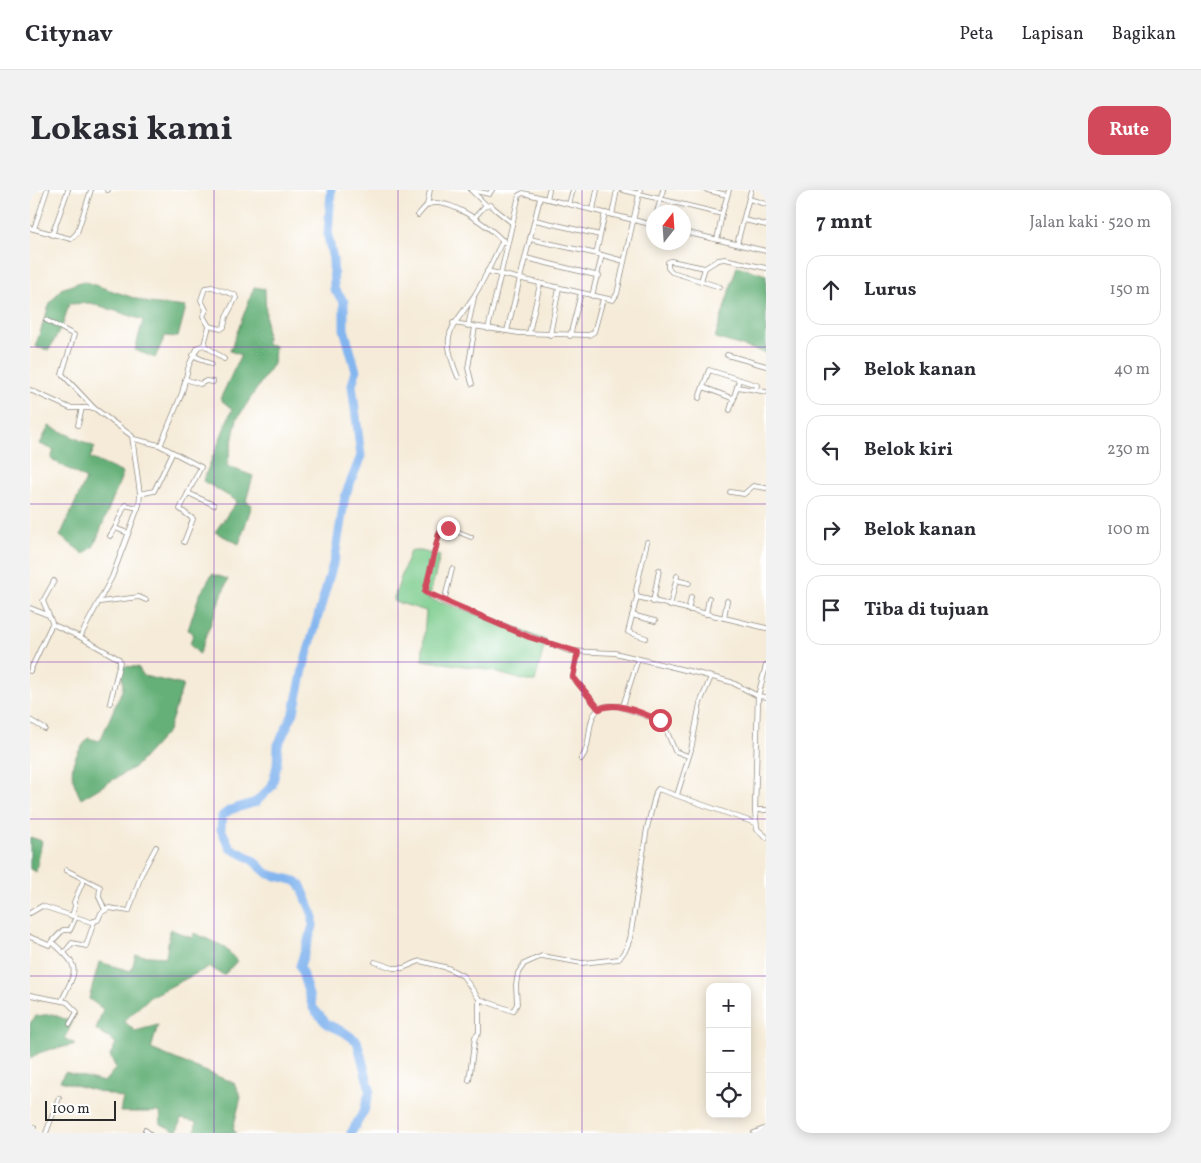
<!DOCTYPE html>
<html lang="id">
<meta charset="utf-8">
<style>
:root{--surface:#fff;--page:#f2f2f3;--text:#2b2b33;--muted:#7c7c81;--line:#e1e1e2;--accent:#d1495b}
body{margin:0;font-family:Vollkorn,serif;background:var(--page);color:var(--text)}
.controls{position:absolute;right:15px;bottom:15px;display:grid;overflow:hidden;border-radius:10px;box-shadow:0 2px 12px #0003}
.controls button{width:45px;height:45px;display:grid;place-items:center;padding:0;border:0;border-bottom:1px solid var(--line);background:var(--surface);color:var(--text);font:25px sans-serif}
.compass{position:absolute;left:616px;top:15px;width:45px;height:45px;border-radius:50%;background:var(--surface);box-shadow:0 2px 12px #0003;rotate:17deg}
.scale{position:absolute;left:15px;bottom:12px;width:71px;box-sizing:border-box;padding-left:5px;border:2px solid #2b2b2b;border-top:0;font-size:14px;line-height:18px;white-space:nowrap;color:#2b2b2b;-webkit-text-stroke:4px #fff;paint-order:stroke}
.stop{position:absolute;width:15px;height:15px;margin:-11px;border:4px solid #d1495b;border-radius:50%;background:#fff}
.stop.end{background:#d1495b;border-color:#fff;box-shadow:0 1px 5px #0008}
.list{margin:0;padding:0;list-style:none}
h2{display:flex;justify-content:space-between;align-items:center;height:65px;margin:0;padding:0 20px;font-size:21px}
h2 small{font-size:16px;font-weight:400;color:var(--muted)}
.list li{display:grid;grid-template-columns:32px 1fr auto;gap:15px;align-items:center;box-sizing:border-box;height:70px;margin:0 10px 10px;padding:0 10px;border:1px solid var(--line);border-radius:15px}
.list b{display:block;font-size:19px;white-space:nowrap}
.list em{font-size:16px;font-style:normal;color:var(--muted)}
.icon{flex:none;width:28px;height:28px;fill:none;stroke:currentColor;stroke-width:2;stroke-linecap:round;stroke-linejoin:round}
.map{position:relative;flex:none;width:736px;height:943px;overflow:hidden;border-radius:15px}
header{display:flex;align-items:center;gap:30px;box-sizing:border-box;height:70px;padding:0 25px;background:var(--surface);border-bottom:1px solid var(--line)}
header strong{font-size:24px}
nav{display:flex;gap:28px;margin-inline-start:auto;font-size:18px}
.intro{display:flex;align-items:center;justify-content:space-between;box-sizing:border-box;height:120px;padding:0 30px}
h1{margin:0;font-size:35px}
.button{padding:12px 22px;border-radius:15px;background:var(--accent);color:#fff;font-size:18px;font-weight:700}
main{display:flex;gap:30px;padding:0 30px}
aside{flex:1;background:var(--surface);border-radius:15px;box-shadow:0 2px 12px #0003}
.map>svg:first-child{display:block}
</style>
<header>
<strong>Citynav</strong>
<nav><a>Peta</a><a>Lapisan</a><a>Bagikan</a></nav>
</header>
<div class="intro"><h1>Lokasi kami</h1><a class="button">Rute</a></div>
<main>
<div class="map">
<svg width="736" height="943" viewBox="0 0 736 943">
<rect width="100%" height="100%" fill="#fff"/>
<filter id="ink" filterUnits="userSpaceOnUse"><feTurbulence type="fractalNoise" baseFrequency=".02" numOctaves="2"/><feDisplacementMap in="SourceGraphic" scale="10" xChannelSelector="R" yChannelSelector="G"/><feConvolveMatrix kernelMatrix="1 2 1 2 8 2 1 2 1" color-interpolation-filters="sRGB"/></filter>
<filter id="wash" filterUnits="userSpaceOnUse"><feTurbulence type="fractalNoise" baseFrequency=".0096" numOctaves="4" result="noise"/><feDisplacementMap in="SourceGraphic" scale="20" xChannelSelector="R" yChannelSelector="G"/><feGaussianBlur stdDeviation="1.12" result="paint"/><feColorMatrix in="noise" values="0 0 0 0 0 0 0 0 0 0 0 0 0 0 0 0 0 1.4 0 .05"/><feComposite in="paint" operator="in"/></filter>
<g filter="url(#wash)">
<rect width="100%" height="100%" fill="#f5ebd8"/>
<!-- green -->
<polygon fill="#7ccc8d" stroke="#547c5c" points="380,361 391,361 410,366 399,409 460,428 516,450 505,491 496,491 454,479 392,470 396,421 363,411"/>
<!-- forest -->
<g fill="#65b078" stroke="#486e52">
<polygon points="707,76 736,85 736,163 685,148"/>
<polygon points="53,91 119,113 156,117 148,147 135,146 125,168 105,160 113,130 61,113 39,114 33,134 19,160 5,157 20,113 31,99"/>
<polygon points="224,97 235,99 237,154 245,156 243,174 207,229 197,276 223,286 216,311 222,315 209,354 185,342 207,311 173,291 202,219 190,209 211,165 200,161"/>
<polygon points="19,236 65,257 60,268 93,283 64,356 54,364 30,346 56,289 21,269 24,260 10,254"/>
<polygon points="182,384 198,389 169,464 160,455 163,444 158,440 169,406"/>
<path d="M91,476L108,477L114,486L153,495L138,541L106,576L51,609C37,581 40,572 58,548L70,551L93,498Z"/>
<polygon points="0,647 12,651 6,682 0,679"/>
<polygon points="140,739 162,748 164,743 193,756 207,771 194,785 179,777 120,807 94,831 105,841 128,835 121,859 204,893 211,907 203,939 206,943 165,943 166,932 151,929 147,942 131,934 130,922 90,922 93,908 30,891 35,882 74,892 86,878 80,866 86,853 66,840 73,819 59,809 69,772 101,781 106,765 136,767"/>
<path d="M22,824L42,832L35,849L46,854C31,859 11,858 0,869V833L6,826Z"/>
</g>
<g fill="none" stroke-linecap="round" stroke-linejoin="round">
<!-- river -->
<polyline stroke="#83b5ef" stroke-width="9" points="301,0 298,46 303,69 304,99 314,112 314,139 326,181 322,195 331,266 315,306 305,367 274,475 264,522 248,555 247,575 242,596 226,612 200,620 192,626 191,639 200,658 220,668 238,684 266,691 271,696 283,725 283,736 270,776 283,818 297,834 314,842 327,851 340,900 334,921 321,943"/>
</g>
</g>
<g filter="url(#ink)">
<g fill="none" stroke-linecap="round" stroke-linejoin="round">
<defs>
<g id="minor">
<polyline points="77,0 78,0"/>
<polyline points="441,0 459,4 462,0"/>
<polyline points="441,0 456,15"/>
<polyline points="593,0 692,24 687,50"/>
<polyline points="677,0 697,5"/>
<polyline points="517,9 519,0"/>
<polyline points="719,9 736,14"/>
<polyline points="539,14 543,0"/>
<polyline points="397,15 400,0"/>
<polyline points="563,20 567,0"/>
<polyline points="627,22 633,0"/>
<polyline points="692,24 699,0"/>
<path d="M388,25C391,22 395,16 399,14C420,7 461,38 474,52"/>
<polyline points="582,25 587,0"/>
<polyline points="444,28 454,17 460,15 481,32"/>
<polyline points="505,30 570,45"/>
<polyline points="714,30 736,35"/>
<polyline points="0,38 41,49 47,43 61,0"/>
<polyline points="4,39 17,0"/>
<polyline points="654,42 736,61"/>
<polyline points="22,45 38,0"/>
<polyline points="500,49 572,65"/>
<polyline points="707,54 721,0"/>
<polyline points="566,64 575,23"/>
<polyline points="496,68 569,86"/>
<polyline points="457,81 583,110 587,104 610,0"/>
<polyline points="671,91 675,78"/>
<polygon points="182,97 205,105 206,108 196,127 194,137 191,139 179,136 173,126 176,120 171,110 175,98"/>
<polyline points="690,97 642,82 638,78 638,72 641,71 675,78 688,70 695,69 736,78"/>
<polyline points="562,106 572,65 594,71"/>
<polyline points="16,130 44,145 32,184 64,218"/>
<polyline points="423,133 489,143 559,145 564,142 573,109"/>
<polyline points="438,136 444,108"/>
<polyline points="458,139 489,5 493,3 624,35"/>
<polyline points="477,141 510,8"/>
<polyline points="499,143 510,94"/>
<polyline points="520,145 529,98"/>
<polyline points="540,146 551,103"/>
<polyline points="174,155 179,136"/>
<polyline points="163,165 181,174"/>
<polyline points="697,165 736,176"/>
<path d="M428,187C409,142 421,141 444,106C455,89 463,69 473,50"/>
<polyline points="155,189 170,194 176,191 183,192"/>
<polyline points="442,194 438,178 445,137"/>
<polyline points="673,197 704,209"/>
<polyline points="707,197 726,200"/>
<polyline points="0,200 40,218 64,218 102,246 110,304 109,315 82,387 50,447 24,435 21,436 0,481"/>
<polyline points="669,208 679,180 727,195 726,200 736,202"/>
<polyline points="700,220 709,190"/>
<polyline points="48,235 52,218"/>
<polyline points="104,249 129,255 131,254 152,203 159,175 168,157 174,155 194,169"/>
<polyline points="129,255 171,277 150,319 163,329 154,352"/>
<polyline points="700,302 714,304 723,296 736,298"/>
<polyline points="158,303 184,315"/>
<polyline points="110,304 124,301 142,264"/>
<polyline points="85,338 95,315 108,318"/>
<polyline points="80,346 85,338 98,343"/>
<polyline points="617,352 606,400 607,407 736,438"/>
<polyline points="422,379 414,412 421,415 539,461 585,463 667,483 701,492 728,506 736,507"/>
<polyline points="646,390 659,393"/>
<polyline points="607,407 598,442 616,448"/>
<polyline points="70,412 109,407 116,410"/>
<polyline points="414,412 395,402 409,344 413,339 426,341 441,347"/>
<polyline points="623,412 629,380"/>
<polyline points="640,416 647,386"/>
<polyline points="0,418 18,425"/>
<polyline points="658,420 661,407"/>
<polyline points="676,424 679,408"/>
<polyline points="602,425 625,431"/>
<polyline points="694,428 697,411"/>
<polyline points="23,435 13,411 24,391"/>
<polyline points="50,447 89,469 90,472 80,513"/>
<polyline points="548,462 543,487 569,519"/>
<polyline points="591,517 633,532 645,561 658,566"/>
<polyline points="0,530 15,539"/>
<path d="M551,569C564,553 554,524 573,517C579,515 587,517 593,516L608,469"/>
<polyline points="647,605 661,560 670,513 681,487"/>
<polyline points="725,620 736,620"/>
<polyline points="36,680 70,697 69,707 75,720"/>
<polyline points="0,723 12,716 61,732 68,730 71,723 79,718 99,721 111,685 126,657"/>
<polyline points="42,726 45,716 44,712 54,689"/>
<polyline points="0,747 19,755 33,740 40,740 46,727"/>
<path d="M23,753C51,778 47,778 32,810"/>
<polyline points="34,763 42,753 56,756 64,732"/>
<polyline points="345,772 363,778 373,778 390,771 418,778 433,786 449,809 483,821 487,814 486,795 488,783 494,774 505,769 512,766 552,773 589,769 596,759 600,749 617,638 626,602 628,599 725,633"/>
<polyline points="0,805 37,812 47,822 40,834"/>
<polyline points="439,890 445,847 449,843 449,809"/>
<polyline points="115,940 119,943"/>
<polyline points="2,943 4,937"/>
<polyline points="16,943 29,908"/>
<polyline points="724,943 736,938"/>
</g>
<polyline id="tertiary" points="736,476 728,506 725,620 727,639 736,647"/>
</defs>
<!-- minor casing -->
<use href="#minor" stroke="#908b82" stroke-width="5.5"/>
<!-- tertiary casing -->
<use href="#tertiary" stroke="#908b82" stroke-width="6"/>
<!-- minor -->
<use href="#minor" stroke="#fff" stroke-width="4"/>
<!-- tertiary -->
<use href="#tertiary" stroke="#fff" stroke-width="4.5"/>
</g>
</g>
<g fill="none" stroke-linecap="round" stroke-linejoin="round" filter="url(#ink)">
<!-- route -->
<path stroke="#d1495b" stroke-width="6" d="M418,338L413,339L409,344L395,402L499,447L548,462L543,487L569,519C588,510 612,524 630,530"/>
</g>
<!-- grid -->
<path fill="none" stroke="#7b2cbf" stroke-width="1" stroke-opacity="0.55" d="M184,0V943M368,0V943M552,0V943M0,157H736M0,314H736M0,472H736M0,629H736M0,786H736"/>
</svg>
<div class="controls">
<button>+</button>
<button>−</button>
<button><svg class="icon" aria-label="locate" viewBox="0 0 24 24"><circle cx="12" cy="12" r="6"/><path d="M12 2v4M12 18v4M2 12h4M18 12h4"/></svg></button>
</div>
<svg class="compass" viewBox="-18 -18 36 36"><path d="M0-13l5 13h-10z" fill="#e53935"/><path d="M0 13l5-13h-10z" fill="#7c7c81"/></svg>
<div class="scale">100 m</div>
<div class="stop" style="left:630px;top:530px"></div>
<div class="stop end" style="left:418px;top:338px"></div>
</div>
<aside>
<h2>7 mnt<small>Jalan kaki · 520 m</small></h2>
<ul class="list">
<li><svg class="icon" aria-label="ahead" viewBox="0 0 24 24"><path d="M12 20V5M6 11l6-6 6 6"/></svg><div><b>Lurus</b></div><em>150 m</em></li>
<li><svg class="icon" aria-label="right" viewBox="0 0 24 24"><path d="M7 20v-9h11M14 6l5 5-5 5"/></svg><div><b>Belok kanan</b></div><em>40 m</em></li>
<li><svg class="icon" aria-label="left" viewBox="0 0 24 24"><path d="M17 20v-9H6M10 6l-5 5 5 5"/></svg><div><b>Belok kiri</b></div><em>230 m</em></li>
<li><svg class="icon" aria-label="right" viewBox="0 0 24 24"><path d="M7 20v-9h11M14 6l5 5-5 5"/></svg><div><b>Belok kanan</b></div><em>100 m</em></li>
<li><svg class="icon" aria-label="arrive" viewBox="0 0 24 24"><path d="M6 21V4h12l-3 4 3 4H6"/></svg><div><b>Tiba di tujuan</b></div></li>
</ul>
</aside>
</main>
